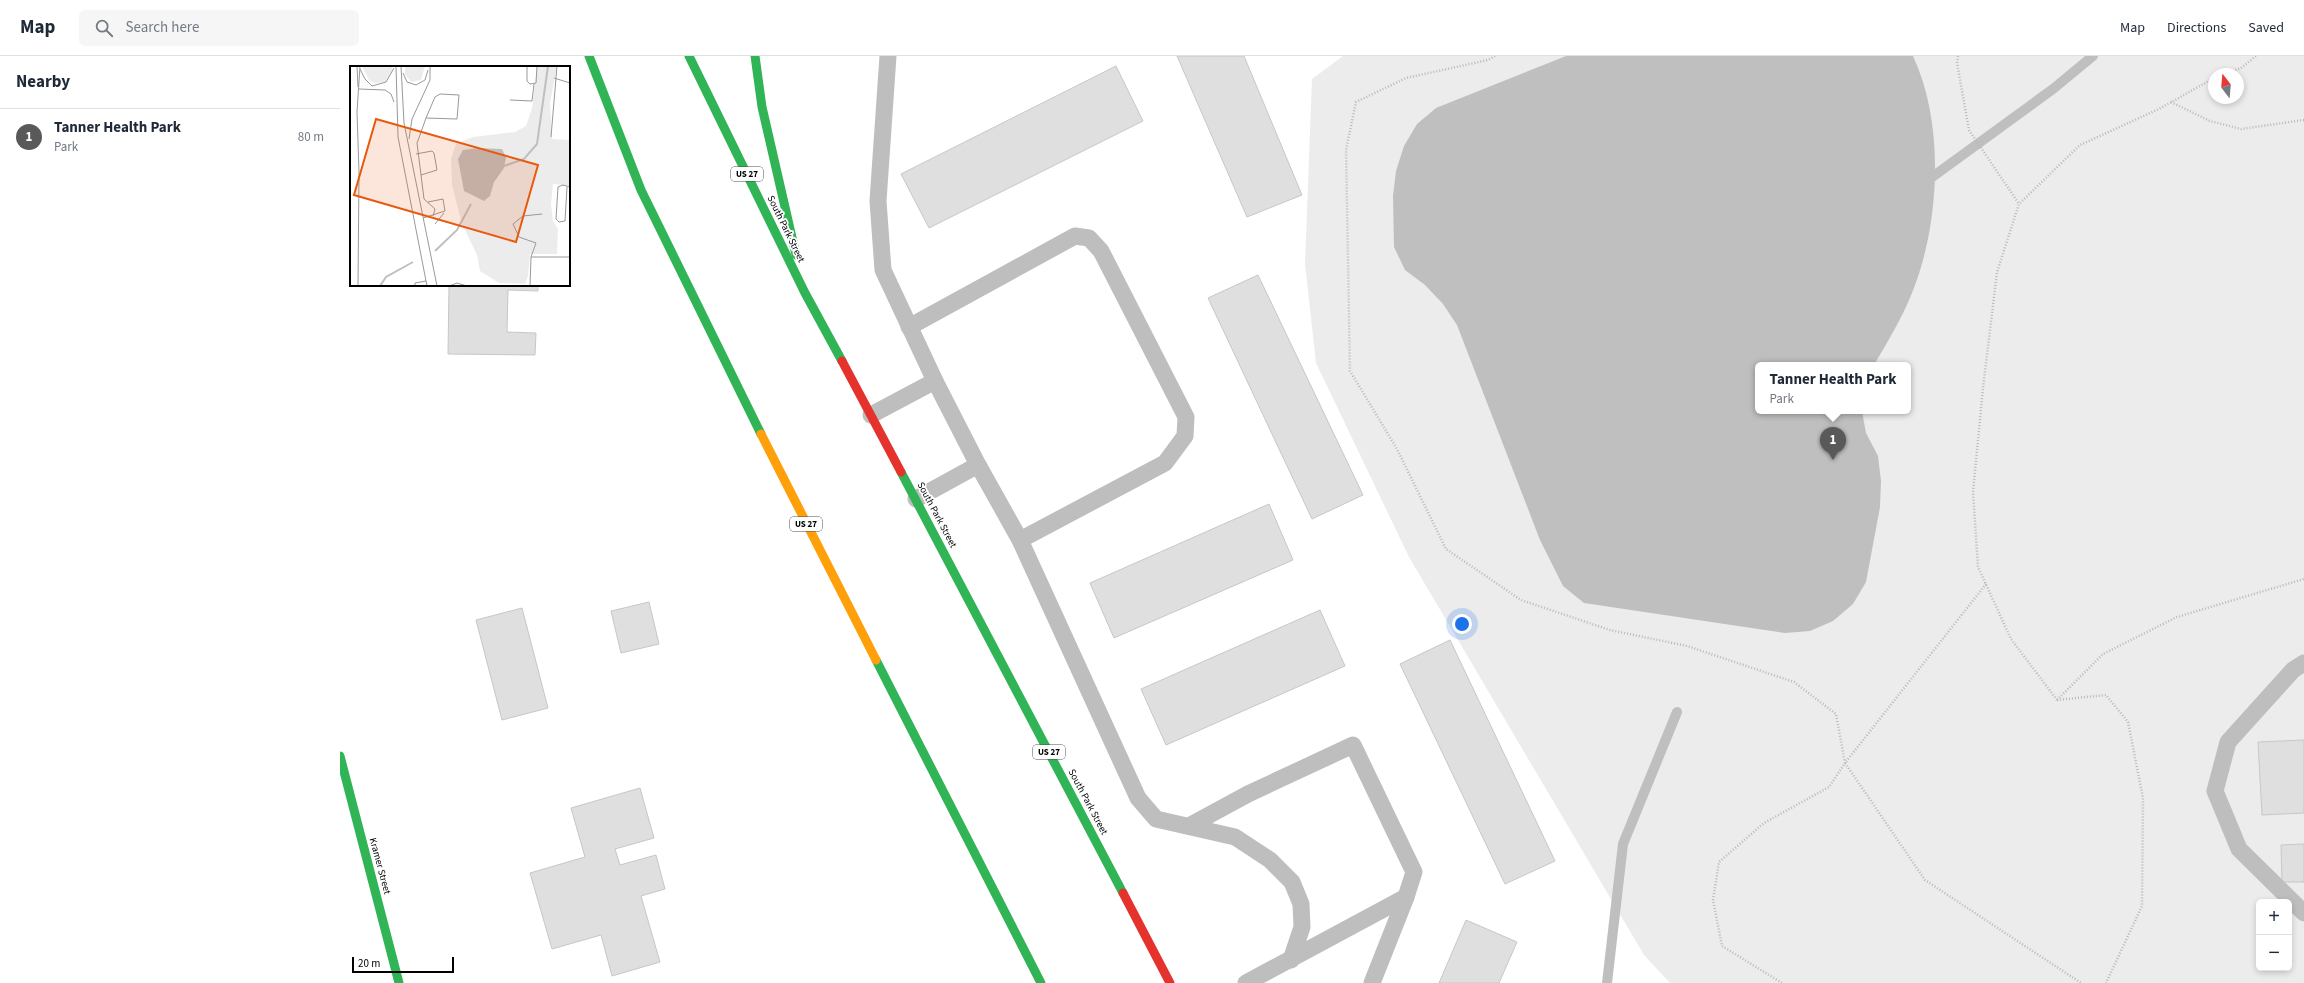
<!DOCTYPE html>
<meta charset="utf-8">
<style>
:root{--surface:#fff;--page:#f6f6f7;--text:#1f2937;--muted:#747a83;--line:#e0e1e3;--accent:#595959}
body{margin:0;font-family:"Source Sans 3",sans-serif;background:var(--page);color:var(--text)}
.controls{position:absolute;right:12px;bottom:12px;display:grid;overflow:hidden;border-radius:6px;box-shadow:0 2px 6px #0003}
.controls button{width:36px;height:36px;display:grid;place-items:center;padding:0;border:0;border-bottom:1px solid var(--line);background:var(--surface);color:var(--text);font:20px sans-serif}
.compass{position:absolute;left:1868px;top:12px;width:36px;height:36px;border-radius:50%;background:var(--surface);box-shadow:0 2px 6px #0003;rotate:344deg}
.scale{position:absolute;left:12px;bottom:10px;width:102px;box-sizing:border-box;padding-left:4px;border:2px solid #000;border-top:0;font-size:11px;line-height:14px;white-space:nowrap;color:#000;-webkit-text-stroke:3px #fff;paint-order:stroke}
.you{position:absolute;left:1122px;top:568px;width:14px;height:14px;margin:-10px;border:3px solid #fff;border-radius:50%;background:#1a73e8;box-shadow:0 0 0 6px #1a73e833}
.badge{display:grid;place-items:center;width:26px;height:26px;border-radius:50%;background:var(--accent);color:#fff;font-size:13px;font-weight:700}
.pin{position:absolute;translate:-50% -33px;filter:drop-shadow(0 1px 2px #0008)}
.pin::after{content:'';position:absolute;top:21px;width:14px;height:12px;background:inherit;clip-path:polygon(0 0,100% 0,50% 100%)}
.popup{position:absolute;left:1415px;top:306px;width:156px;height:52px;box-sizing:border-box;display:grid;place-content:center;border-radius:6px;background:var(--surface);filter:drop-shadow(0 1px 3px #0005);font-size:13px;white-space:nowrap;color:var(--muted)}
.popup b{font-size:15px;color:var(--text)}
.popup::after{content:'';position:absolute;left:50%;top:100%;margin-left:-8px;border:8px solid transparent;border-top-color:var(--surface)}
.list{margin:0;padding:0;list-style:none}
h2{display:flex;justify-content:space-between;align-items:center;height:52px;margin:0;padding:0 16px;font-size:17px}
h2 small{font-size:13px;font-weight:400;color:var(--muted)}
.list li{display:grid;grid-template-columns:26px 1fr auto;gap:12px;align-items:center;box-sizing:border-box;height:56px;padding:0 16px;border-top:1px solid var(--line)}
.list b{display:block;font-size:15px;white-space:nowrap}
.list p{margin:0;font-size:13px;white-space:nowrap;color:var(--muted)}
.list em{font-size:13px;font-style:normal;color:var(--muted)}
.icon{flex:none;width:22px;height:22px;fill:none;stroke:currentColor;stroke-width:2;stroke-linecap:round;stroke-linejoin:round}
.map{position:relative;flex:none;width:1964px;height:927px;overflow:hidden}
header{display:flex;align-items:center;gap:24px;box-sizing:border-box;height:56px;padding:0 20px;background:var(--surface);border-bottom:1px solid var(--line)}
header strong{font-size:19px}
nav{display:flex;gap:22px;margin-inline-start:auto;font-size:14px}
.search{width:280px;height:36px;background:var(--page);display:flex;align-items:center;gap:10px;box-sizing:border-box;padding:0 14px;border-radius:6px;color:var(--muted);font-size:15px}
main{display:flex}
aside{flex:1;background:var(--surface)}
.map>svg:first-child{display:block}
</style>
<header>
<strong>Map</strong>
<div class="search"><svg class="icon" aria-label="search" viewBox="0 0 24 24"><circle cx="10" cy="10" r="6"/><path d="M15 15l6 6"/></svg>Search here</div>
<nav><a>Map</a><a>Directions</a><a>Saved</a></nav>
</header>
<main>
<aside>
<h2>Nearby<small></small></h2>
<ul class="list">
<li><span class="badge">1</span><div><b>Tanner Health Park</b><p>Park</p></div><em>80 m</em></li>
</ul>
</aside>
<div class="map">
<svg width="1964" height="927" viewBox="0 0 1964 927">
<rect width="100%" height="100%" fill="#fff"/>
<!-- green -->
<path fill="#ececec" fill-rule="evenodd" d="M1003,0H1964V927H1330L1304,899L1069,501L976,307L965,208L972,23ZM1874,18H1898V42H1874ZM1418,309H1568V355H1418ZM1919,846H1949V912H1919Z"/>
<!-- water -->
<path fill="#bfbfbf" d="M1226,0H1573C1605,68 1600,168 1572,237C1562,262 1548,285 1534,309H1418V355H1522L1526,377L1538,400L1541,425L1540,451L1526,526L1513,548L1493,565L1470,575L1445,577L1244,547L1223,530L1200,484L1117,269L1103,248L1085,229L1065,214L1054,191L1053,140L1056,115L1064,90L1077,68L1096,52Z"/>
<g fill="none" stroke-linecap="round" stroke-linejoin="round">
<!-- stream -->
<g stroke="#bfbfbf" stroke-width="10">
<polyline points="1584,127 1713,33 1753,0"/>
<polyline points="1267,927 1283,788 1337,656"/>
</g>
</g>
<!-- building -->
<g fill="#dfdfdf" stroke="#c7c7c7">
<polygon points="837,0 904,0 962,139 907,161"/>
<polygon points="776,10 803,65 589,172 561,118"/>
<polygon points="918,219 1023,439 972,463 868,242"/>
<polygon points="109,229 198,229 198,235 168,234 167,276 196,277 195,299 108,298"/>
<polygon points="929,448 953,504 774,582 750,527"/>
<polygon points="309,546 319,588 281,597 271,555"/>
<polygon points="182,552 208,652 162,664 136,564"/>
<polygon points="980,554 1005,610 826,689 801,633"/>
<polygon points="1110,584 1215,805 1165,828 1060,608"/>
<polygon points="1964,684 1964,757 1922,759 1918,686"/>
<polygon points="300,732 314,782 275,793 280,809 316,799 325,833 301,840 320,906 272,920 261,879 212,893 190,817 245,801 231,752"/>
<polygon points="1964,788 1964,826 1942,826 1941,789"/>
<polygon points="1126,864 1177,886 1159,927 1099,927"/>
</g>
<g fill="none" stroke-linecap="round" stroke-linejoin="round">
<!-- path -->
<g stroke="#b9b9b9" stroke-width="2.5" stroke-dasharray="1 2" stroke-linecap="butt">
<polyline points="1155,0 1148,4 1066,22 1016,46 1006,94 1010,315 1057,393 1106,493 1181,544 1270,574 1347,590 1454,626 1496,658 1505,707 1489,731 1424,767 1379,806 1373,844 1382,890 1442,927"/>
<polyline points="1618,0 1617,7 1629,74 1679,148"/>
<polyline points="1884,18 1901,12 1916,0"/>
<polyline points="1831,46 1870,65 1901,73 1964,64"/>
<polyline points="1646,528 1505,707 1585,824 1741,927"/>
<polyline points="1717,644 1671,583 1638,511 1633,436 1643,332 1657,216 1679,148 1740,89 1819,53 1874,22"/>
<polyline points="1717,644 1766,639 1788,666 1803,742 1802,850 1766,927"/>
<polyline points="1717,644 1763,598 1837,561 1964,523"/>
</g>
<!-- lane -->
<g stroke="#bebebe" stroke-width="17">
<polyline points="548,0 538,145 543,214 595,325 638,409 680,484 798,742 816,763 895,781 930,804 952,826 961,848 962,871 951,904"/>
<polyline points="569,271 735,180 749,182 761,195 846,361 845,380 825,407 680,484"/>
<polyline points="531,359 595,325"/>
<polyline points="576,443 638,409"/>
<polyline points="1964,607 1953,614 1888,686 1875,735 1899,793 1964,857"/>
<polyline points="849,770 908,738 1013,689 1074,816 1066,841 906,927"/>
<polyline points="1032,927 1066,841"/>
</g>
<!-- fast -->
<g stroke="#30b455" stroke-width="9">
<polyline points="249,0 301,134 421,378"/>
<polyline points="349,0 465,237 502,305"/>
<polyline points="415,0 422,51 456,199"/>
<polyline points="561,416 783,837"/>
<polyline points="536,604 701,927"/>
<polyline points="0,700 59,927"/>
</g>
<!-- slow -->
<polyline stroke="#ff9f0a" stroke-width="9" points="421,378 536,604"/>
<!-- jam -->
<g stroke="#e5322d" stroke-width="9">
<polyline points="502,305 561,416"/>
<polyline points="783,837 830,927"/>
</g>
</g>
<g text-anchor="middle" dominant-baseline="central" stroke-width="3.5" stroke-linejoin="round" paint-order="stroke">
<!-- shield labels -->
<g fill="#fff" stroke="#4c4c4c" stroke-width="1">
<rect x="391" y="111" width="32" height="14" rx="3"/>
<rect x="450" y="461" width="32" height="14" rx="3"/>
<rect x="693" y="689" width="32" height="14" rx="3"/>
</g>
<g font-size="9" font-weight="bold" fill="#000">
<text x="407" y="118">US 27</text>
<text x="466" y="468">US 27</text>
<text x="709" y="696">US 27</text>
</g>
<!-- street labels -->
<g font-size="10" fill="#000" stroke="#fff">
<text transform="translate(446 173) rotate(64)">South Park Street</text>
<text transform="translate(597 459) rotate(62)">South Park Street</text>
<text transform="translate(748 746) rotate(62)">South Park Street</text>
<text transform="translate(40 810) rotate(75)">Kramer Street</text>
</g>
</g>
<!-- overview -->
<g transform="translate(10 10)">
<rect width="220" height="220" fill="#fff"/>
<path d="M12,0H42V5L35,16L25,17L19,14ZM55,0H75L71,14L61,16L55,8ZM187,0H207L200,37L202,73L220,74V120L203,118L201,138L203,155L208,163L207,188H180L178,210L175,218L149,217L130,205L127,189L112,158L102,119L101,93L106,78L123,71L165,66L176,60L182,42Z" fill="#ececec"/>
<path d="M128,82L152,83L156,91L154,102L144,116L140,130L134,135L114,125L108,93L113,84Z" fill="#bfbfbf"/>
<path fill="none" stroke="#bfbfbf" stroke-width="2" d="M154,100L174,93L187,78L198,0M85,185L107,164L121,138M30,220L36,211L63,196"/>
<path fill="none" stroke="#999" stroke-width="1" d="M7,0L8,21M46,0L48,71L77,220M51,0L54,57L87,220M177,0V15L180,18L186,17L187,0M10,3L15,13L22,20L36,16L44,2M53,7L57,16L66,19L75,14L78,4M204,12L220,17M9,23L35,24L41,28L44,36M160,34L182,35L184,18M76,52L107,53L109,29L90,28L85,31L76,52L70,69L67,77L74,133L85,143L83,150M201,71L207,0M59,73L62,53L80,14V0M66,88L82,85L84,87L87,104L71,109M217,121L215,155L209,156L206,153L208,121L213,119L220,121M73,152L95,145L93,133L78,136M85,158L94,147M181,191L186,177L169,171L163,158L173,150L192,148M8,220L9,106L7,46L10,0M65,220V217L76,215M99,220L107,217L117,220M180,220L181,191H220"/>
<path fill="#e8590c" fill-opacity="0.15" stroke="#e8590c" stroke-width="2" d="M26,53L188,99L166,176L4,129Z"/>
<rect width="220" height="220" fill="none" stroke="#000" stroke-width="2"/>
</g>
</svg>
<div class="controls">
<button>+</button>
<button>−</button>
</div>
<svg class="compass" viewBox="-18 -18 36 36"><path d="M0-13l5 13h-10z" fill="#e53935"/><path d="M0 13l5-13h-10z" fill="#747a83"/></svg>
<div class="scale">20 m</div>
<div class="you"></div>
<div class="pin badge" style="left:1493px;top:404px">1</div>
<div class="popup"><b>Tanner Health Park</b>Park</div>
</div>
</main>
